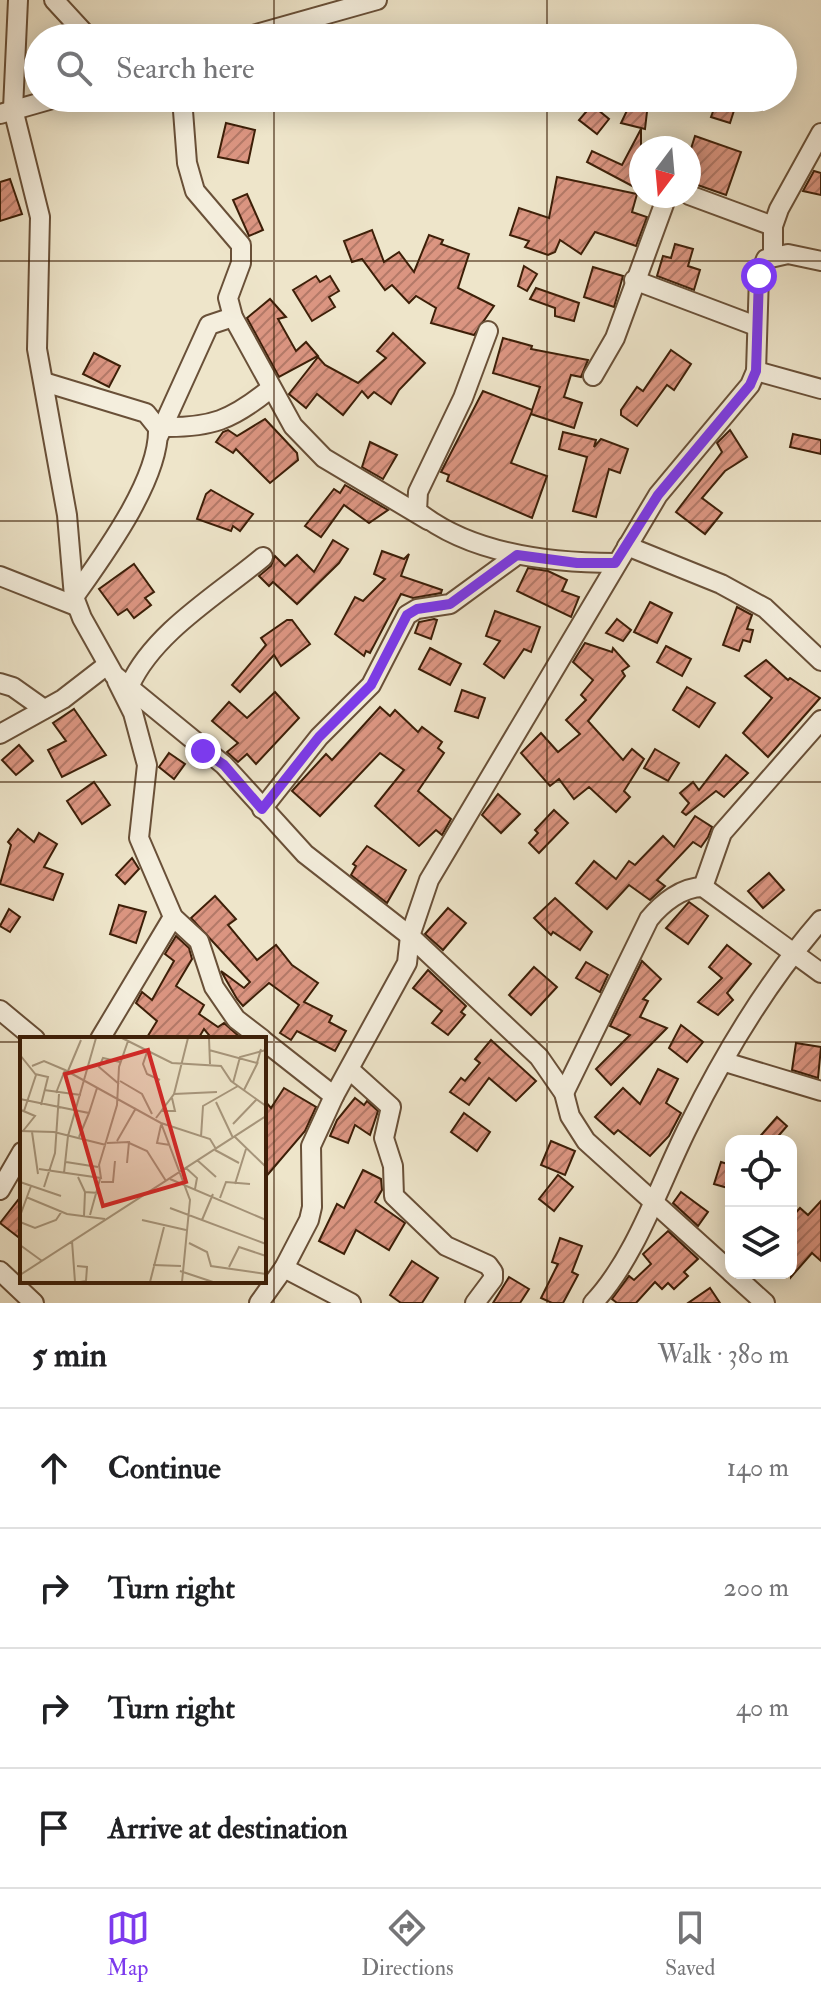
<!DOCTYPE html>
<meta charset="utf-8">
<style>
:root{--surface:#fff;--page:#f6f6f6;--text:#202124;--muted:#757577;--line:#e0e0e0;--accent:#7c3aed}
body{margin:0;font-family:"IM FELL Double Pica",serif;background:var(--page);color:var(--text)}
.controls{position:absolute;right:24px;bottom:24px;display:grid;overflow:hidden;border-radius:16px;box-shadow:0 4px 20px #0003}
.controls button{width:72px;height:72px;display:grid;place-items:center;padding:0;border:0;border-bottom:2px solid var(--line);background:var(--surface);color:var(--text);font:40px sans-serif}
.compass{position:absolute;left:629px;top:136px;width:72px;height:72px;border-radius:50%;background:var(--surface);box-shadow:0 4px 20px #0003;rotate:196deg}
.stop{position:absolute;width:24px;height:24px;margin:-18px;border:6px solid #7c3aed;border-radius:50%;background:#fff}
.stop.end{background:#7c3aed;border-color:#fff;box-shadow:0 2px 8px #0008}
.list{margin:0;padding:0;list-style:none}
h2{display:flex;justify-content:space-between;align-items:center;height:104px;margin:0;padding:0 32px;font-size:34px}
h2 small{font-size:26px;font-weight:400;color:var(--muted)}
.list li{display:grid;grid-template-columns:52px 1fr auto;gap:24px;align-items:center;box-sizing:border-box;height:120px;padding:0 32px;border-top:2px solid var(--line)}
.list b{display:block;font-size:30px;white-space:nowrap}
.list em{font-size:26px;font-style:normal;color:var(--muted)}
.icon{flex:none;width:44px;height:44px;fill:none;stroke:currentColor;stroke-width:2;stroke-linecap:round;stroke-linejoin:round}
.map{position:relative;flex:none;width:821px;height:1303px;overflow:hidden}
.search{position:absolute;background:var(--surface);box-shadow:0 4px 20px #0003;left:24px;right:24px;top:24px;height:88px;display:flex;align-items:center;gap:20px;box-sizing:border-box;padding:0 28px;border-radius:44px;color:var(--muted);font-size:30px}
.sheet{height:584px;background:var(--surface)}
nav{display:flex;justify-content:space-around;align-items:center;box-sizing:border-box;height:112px;border-top:2px solid var(--line);background:var(--surface);font-size:22px;color:var(--muted)}
nav a{display:grid;justify-items:center;gap:4px}
nav .on{color:var(--accent)}
.map>svg:first-child{display:block}
</style>
<div class="map">
<svg width="821" height="1303" viewBox="0 0 821 1303">
<defs>
<pattern id="building-hatch" width="6" height="6" patternUnits="userSpaceOnUse" patternTransform="scale(2)"><rect width="6" height="6" fill="#db9581"/><path d="M-1 1l2-2M0 6l6-6M5 7l2-2" fill="none" stroke="#b37968"/></pattern>
</defs>
<rect width="100%" height="100%" fill="#eee5ca"/>
<filter id="stains"><feTurbulence type="fractalNoise" baseFrequency=".0025" numOctaves="4"/><feColorMatrix values="0 0 0 0 .2 0 0 0 0 .09 0 0 0 0 .02 0 0 0 .5 -.17"/></filter>
<radialGradient id="worn" r=".72"><stop offset=".6" stop-color="#630" stop-opacity="0"/><stop offset="1" stop-color="#630" stop-opacity=".3"/></radialGradient>
<!-- building -->
<g fill="url(#building-hatch)" stroke="#3d1f08" stroke-width="2">
<polygon points="633,98 648,103 645,129 621,123"/>
<polygon points="718,98 738,98 730,123 711,117"/>
<polygon points="592,105 609,119 597,134 579,120"/>
<polygon points="226,123 255,130 248,163 218,157"/>
<polygon points="641,129 641,174 636,188 587,162 592,151 622,165"/>
<polygon points="695,136 741,152 726,195 689,182 689,155"/>
<polygon points="814,171 821,173 821,195 803,191"/>
<polygon points="557,177 637,194 632,212 647,217 636,246 595,232 581,254 560,240 555,252 548,255 525,247 529,241 510,235 519,208 549,218"/>
<polygon points="10,179 22,214 0,221 0,182"/>
<polygon points="247,194 263,230 249,236 233,200"/>
<polygon points="372,230 384,262 399,252 414,272 429,235 443,240 441,244 469,254 458,288 494,306 474,335 431,323 436,308 416,296 409,303 392,285 385,290 362,259 352,262 344,241"/>
<polygon points="675,244 693,249 688,266 700,270 694,290 657,276 663,256 671,258"/>
<polygon points="524,266 537,274 527,291 518,286"/>
<polygon points="593,267 623,276 614,307 584,297"/>
<polygon points="316,276 320,282 330,276 339,291 329,297 335,307 312,321 293,290"/>
<polygon points="536,288 579,303 574,321 555,316 555,308 530,299"/>
<polygon points="270,299 286,317 278,319 296,351 306,342 318,356 279,377 247,318"/>
<polygon points="393,333 425,363 399,390 391,404 374,392 368,398 362,391 343,415 317,394 306,408 289,394 318,357 325,365 358,383 386,358 377,351"/>
<polygon points="503,338 532,346 531,349 588,360 581,377 571,375 564,397 582,403 574,428 531,414 532,411 511,463 547,476 532,518 447,481 449,475 441,472 483,391 532,410 540,387 493,373"/>
<polygon points="671,350 691,364 674,390 667,385 637,426 621,415 621,410 637,387 643,391"/>
<polygon points="94,353 120,366 109,387 83,374"/>
<polygon points="265,419 297,453 298,460 270,483 236,449 233,453 216,442 223,432 228,430 237,436"/>
<polygon points="730,430 747,457 725,471 702,498 722,513 705,534 676,512 722,452 717,443"/>
<polygon points="563,432 596,440 594,447 601,439 628,449 620,473 609,469 596,517 573,511 587,457 559,449"/>
<polygon points="793,434 821,440 821,454 790,447"/>
<polygon points="370,442 397,455 383,479 362,467"/>
<polygon points="345,485 388,510 369,523 344,505 321,537 305,526 334,489 340,493"/>
<polygon points="211,490 253,514 240,531 233,526 231,531 197,519 206,494"/>
<polygon points="333,540 348,549 339,563 297,604 273,582 269,586 259,576 271,566 275,556 285,566 297,555 314,572"/>
<polygon points="382,551 404,559 409,554 401,576 442,590 441,593 413,598 401,594 370,653 366,651 364,656 335,634 355,597 363,601 385,579 374,574"/>
<polygon points="134,564 154,592 145,598 151,605 134,618 127,609 118,615 99,589"/>
<polygon points="528,568 548,571 567,580 562,591 579,597 571,617 517,591"/>
<polygon points="650,602 672,613 657,643 634,632"/>
<polygon points="737,607 752,615 747,629 753,630 750,642 743,640 739,651 723,645"/>
<polygon points="495,611 540,627 531,652 524,649 504,678 484,664 500,641 486,636"/>
<polygon points="434,619 437,620 431,639 415,633 419,622"/>
<polygon points="617,619 631,630 623,641 606,633"/>
<polygon points="287,620 292,620 310,644 281,666 274,655 240,692 232,685 266,645 261,638"/>
<polygon points="585,643 612,652 613,648 629,666 622,671 625,676 588,721 623,760 632,749 644,759 624,791 630,797 616,812 589,787 574,799 559,779 550,786 521,753 541,733 558,752 580,734 566,720 586,700 581,695 593,680 573,662"/>
<polygon points="666,646 691,659 682,676 657,662"/>
<polygon points="430,648 461,664 450,685 419,669"/>
<polygon points="766,660 788,680 790,678 820,698 768,757 743,733 772,698 745,676"/>
<polygon points="687,687 715,703 699,727 673,710"/>
<polygon points="462,690 485,698 478,718 455,711"/>
<polygon points="275,692 299,718 256,764 247,754 238,762 227,752 238,743 212,721 229,702 247,718"/>
<polygon points="380,707 390,716 395,710 418,732 422,727 442,742 438,748 444,753 418,791 451,819 442,835 436,830 419,846 375,806 404,770 380,753 320,816 292,791 326,754 332,760"/>
<polygon points="74,709 106,755 62,777 48,750 66,741 53,723"/>
<polygon points="19,745 33,761 16,775 2,760"/>
<polygon points="655,749 679,763 668,781 644,768"/>
<polygon points="169,753 185,764 174,779 159,767"/>
<polygon points="726,755 748,773 724,797 716,791 686,815 682,812 689,803 680,793 693,782 699,790"/>
<polygon points="94,782 110,805 82,824 67,801"/>
<polygon points="498,794 520,814 501,833 482,815"/>
<polygon points="554,810 568,823 539,853 529,843 538,833 535,830"/>
<polygon points="695,816 712,827 708,837 701,847 693,842 657,880 665,886 650,900 629,885 607,909 576,883 594,861 616,879 629,861 635,865 663,836 674,847"/>
<polygon points="18,829 34,842 39,833 57,844 44,867 63,874 53,900 0,884 11,845 8,842"/>
<polygon points="367,846 406,870 387,903 351,875 356,866 353,864"/>
<polygon points="132,858 139,869 125,884 116,875"/>
<polygon points="769,873 784,890 763,908 748,891"/>
<polygon points="215,896 236,919 228,925 257,960 276,945 292,965 318,983 304,1002 332,1016 329,1022 346,1031 335,1051 297,1031 291,1040 280,1033 299,1005 269,983 243,1006 237,999 221,971 244,988 250,982 191,918"/>
<polygon points="555,898 592,932 580,950 553,932 551,935 534,918"/>
<polygon points="689,902 708,916 688,944 666,928"/>
<polygon points="119,905 146,912 136,943 110,934"/>
<polygon points="448,908 466,923 443,950 425,934"/>
<polygon points="9,909 20,917 10,932 0,926"/>
<polygon points="176,936 189,948 192,959 176,986 204,1005 199,1014 218,1027 224,1023 242,1039 203,1039 209,1035 204,1029 198,1039 146,1039 157,1021 136,1003 142,992 152,1000 174,961 165,954"/>
<polygon points="727,945 751,964 727,993 733,1000 718,1015 698,1002 722,978 709,967"/>
<polygon points="642,961 661,979 643,999 648,1001 640,1017 667,1028 611,1085 596,1069 630,1035 610,1026"/>
<polygon points="586,962 608,975 600,992 576,978"/>
<polygon points="534,967 557,987 531,1015 509,995"/>
<polygon points="428,970 466,1006 461,1012 465,1015 448,1035 432,1023 442,1011 413,988"/>
<polygon points="681,1025 703,1042 687,1062 669,1048"/>
<polygon points="491,1040 536,1081 516,1101 489,1078 469,1105 450,1092 461,1078 465,1081 480,1063 475,1059"/>
<polygon points="796,1043 821,1047 818,1078 792,1070"/>
<polygon points="658,1069 678,1079 666,1103 681,1113 669,1136 650,1156 618,1130 614,1134 595,1117 623,1088 640,1104"/>
<polygon points="284,1088 316,1107 305,1131 264,1179 264,1100 271,1108"/>
<polygon points="355,1098 364,1105 367,1101 378,1111 370,1135 355,1125 348,1143 330,1136 337,1120"/>
<polygon points="464,1113 490,1132 477,1151 451,1132"/>
<polygon points="777,1117 787,1126 774,1141 756,1141"/>
<polygon points="551,1141 575,1151 565,1175 541,1165"/>
<polygon points="721,1162 731,1165 731,1189 714,1184"/>
<polygon points="363,1170 381,1179 382,1190 375,1202 405,1223 389,1250 356,1230 344,1254 319,1241 337,1204 344,1208"/>
<polygon points="558,1175 573,1187 554,1211 539,1199"/>
<polygon points="681,1192 708,1212 698,1226 673,1203"/>
<polygon points="22,1195 22,1240 0,1223"/>
<polygon points="821,1201 821,1261 812,1253 791,1277 791,1218 800,1208 808,1215"/>
<polygon points="668,1231 698,1259 684,1272 688,1276 674,1289 668,1283 662,1289 655,1282 636,1303 617,1303 612,1299 629,1276 634,1280 651,1264 643,1254"/>
<polygon points="560,1238 582,1246 572,1272 578,1275 563,1303 552,1303 541,1298 558,1264 552,1262"/>
<polygon points="412,1261 438,1278 422,1303 401,1303 390,1295"/>
<polygon points="509,1277 529,1289 520,1303 493,1303"/>
<polygon points="710,1288 720,1303 688,1303"/>
</g>
<g fill="none" stroke-linecap="round" stroke-linejoin="round">
<defs>
<g id="street">
<polyline points="18,0 13,109 40,217 37,349 67,515 74,597 82,618 114,675 224,765 305,854 410,936 539,1057 564,1093 570,1116 586,1141 731,1272"/>
<polyline points="54,0 89,38"/>
<polyline points="242,38 377,0"/>
<polyline points="182,98 187,163 195,191 241,245 241,263 228,298 233,317 293,426 324,458 428,520"/>
<polyline points="0,114 56,98"/>
<polyline points="689,195 773,226"/>
<polyline points="773,255 773,226 779,209 821,133"/>
<polyline points="634,280 756,326"/>
<path d="M488,331L463,398L418,492L417,511C470,554 549,563 615,563"/>
<polyline points="756,371 821,389"/>
<polyline points="593,376 615,338 667,196"/>
<path d="M44,382L146,413L158,428C160,479 103,556 74,597"/>
<path d="M162,427C211,428 232,420 270,389"/>
<polyline points="159,435 209,325 233,317"/>
<polyline points="627,546 721,584 765,608 821,661"/>
<polyline points="0,576 76,606"/>
<polyline points="117,681 133,713 147,765 139,838 173,917 199,941 214,987 236,1019 262,1039"/>
<polyline points="0,683 13,687 44,709"/>
<path d="M130,685C154,632 219,594 263,557"/>
<polyline points="0,734 63,699 107,665"/>
<polyline points="262,809 319,737 371,685 407,615 417,609 450,604 517,555"/>
<polyline points="703,887 722,833 821,720"/>
<polyline points="0,1010 35,1039"/>
<polyline points="100,1039 173,917"/>
<polyline points="264,1041 334,1096"/>
<polyline points="725,1062 821,1091"/>
<polyline points="350,1070 391,1107 384,1138 393,1166 394,1196 446,1246 488,1265 493,1272 493,1279 475,1303"/>
<path d="M564,1093L649,919C662,903 682,887 703,887L821,973"/>
<polyline points="0,1190 22,1152"/>
<polyline points="284,1268 351,1303"/>
<polyline points="0,1271 34,1303"/>
<polyline points="732,1273 765,1303"/>
<polyline points="259,1303 284,1268 309,1220 312,1207 311,1146 334,1096 407,963 410,936 429,880 658,495 750,385 756,371 759,276 766,259 788,254 821,261"/>
<path d="M593,1303C636,1258 661,1180 689,1125C724,1054 769,980 821,920"/>
</g>
</defs>
<!-- street casing -->
<use href="#street" stroke="#695038" stroke-width="22"/>
<!-- street -->
<use href="#street" stroke="#f4eedd" stroke-width="18"/>
</g>
<g fill="none" stroke-linecap="round" stroke-linejoin="round">
<!-- route -->
<polyline stroke="#7c3aed" stroke-width="10" points="203,751 224,765 262,809 319,737 371,685 407,615 417,609 450,604 517,555 577,563 615,563 658,495 750,385 756,371 759,276"/>
</g>
<!-- grid -->
<path fill="none" stroke="#3d1f08" stroke-width="2" stroke-opacity="0.55" d="M274,0V38M547,0V38M274,98V1303M547,98V1303M0,261H821M0,521H821M0,782H821M0,1042H22M264,1042H821"/>
<!-- overview -->
<g transform="translate(20 1037)">
<rect width="246" height="246" fill="#eee5ca"/>
<path fill="none" stroke="#a7967c" stroke-width="2" d="M102,1L152,26L201,29L211,44L246,69M189,1L190,27M189,13L237,26L241,12M127,15L123,27L127,37L140,43M0,18L16,38L4,74M12,29L24,24L45,33L141,86L170,163L162,245M48,34L61,3M15,37L28,40L21,68M100,44L122,57L132,77M213,46L220,20L246,13M99,47L79,30L83,21L100,25M24,53L61,58M224,53L238,25M36,56L45,33M154,57L197,55M0,62L69,76L77,51M196,65L213,101M1,73L15,79L3,94M141,74H155L152,61M136,81L154,57L168,1M141,86L190,102L196,112M213,87L237,62M141,88L137,106L150,108M0,94L34,95L86,108M12,95L18,137M59,100L69,76M181,100L183,69L218,49M215,100L246,130M97,104L116,71M107,105L127,114L146,144M87,106L109,105L107,126M195,113L219,126M177,123L196,140M46,125L78,130M166,131L177,141L175,152M19,132L81,141L79,128L97,68L99,30L108,4M44,136L48,99L76,1M58,140L65,155L79,156M150,142L246,183M0,145L41,159M81,145H93L95,124M215,147L226,112M24,150L35,116L39,57M6,160L47,177L85,182M200,161L206,145L230,147M150,171L246,207M70,178L80,142M0,179L11,149M64,179L65,155M122,183L166,193M182,183L193,157M0,185L15,191L36,183L42,174M52,204L55,245M169,206L187,215L191,229L246,237M0,208L22,224M133,228L161,229M57,229L67,230L66,244L60,245M209,230L219,210L246,219M160,234L193,245M0,238L246,79M130,245L144,190"/>
<path fill="#d62828" fill-opacity="0.15" stroke="#d62828" stroke-width="4" d="M128,13L166,145L83,169L45,37Z"/>
<rect width="246" height="246" fill="none" stroke="#3d1f08" stroke-width="4"/>
</g>
<rect width="100%" height="100%" filter="url(#stains)"/>
<rect width="100%" height="100%" fill="url(#worn)"/>
</svg>
<div class="controls">
<button><svg class="icon" aria-label="locate" viewBox="0 0 24 24"><circle cx="12" cy="12" r="6"/><path d="M12 2v4M12 18v4M2 12h4M18 12h4"/></svg></button>
<button><svg class="icon" aria-label="layers" viewBox="0 0 24 24"><path d="M12 4l9 5-9 5-9-5zM3 14l9 5 9-5"/></svg></button>
</div>
<svg class="compass" viewBox="-18 -18 36 36"><path d="M0-13l5 13h-10z" fill="#e53935"/><path d="M0 13l5-13h-10z" fill="#757577"/></svg>
<div class="stop" style="left:759px;top:276px"></div>
<div class="stop end" style="left:203px;top:751px"></div>
<div class="search"><svg class="icon" aria-label="search" viewBox="0 0 24 24"><circle cx="10" cy="10" r="6"/><path d="M15 15l6 6"/></svg>Search here</div>
</div>
<section class="sheet">
<h2>5 min<small>Walk · 380 m</small></h2>
<ul class="list">
<li><svg class="icon" aria-label="ahead" viewBox="0 0 24 24"><path d="M12 20V5M6 11l6-6 6 6"/></svg><div><b>Continue</b></div><em>140 m</em></li>
<li><svg class="icon" aria-label="right" viewBox="0 0 24 24"><path d="M7 20v-9h11M14 6l5 5-5 5"/></svg><div><b>Turn right</b></div><em>200 m</em></li>
<li><svg class="icon" aria-label="right" viewBox="0 0 24 24"><path d="M7 20v-9h11M14 6l5 5-5 5"/></svg><div><b>Turn right</b></div><em>40 m</em></li>
<li><svg class="icon" aria-label="arrive" viewBox="0 0 24 24"><path d="M6 21V4h12l-3 4 3 4H6"/></svg><div><b>Arrive at destination</b></div></li>
</ul>
</section>
<nav>
<a class="on"><svg class="icon" aria-label="map" viewBox="0 0 24 24"><path d="M3 6l6-2 6 2 6-2v14l-6 2-6-2-6 2zM9 4v14M15 6v14"/></svg>Map</a>
<a><svg class="icon" aria-label="directions" viewBox="0 0 24 24"><path d="M12 3l9 9-9 9-9-9zM9 14v-3h6M13 9l2 2-2 2"/></svg>Directions</a>
<a><svg class="icon" aria-label="saved" viewBox="0 0 24 24"><path d="M7 4h10v16l-5-4-5 4z"/></svg>Saved</a>
</nav>
